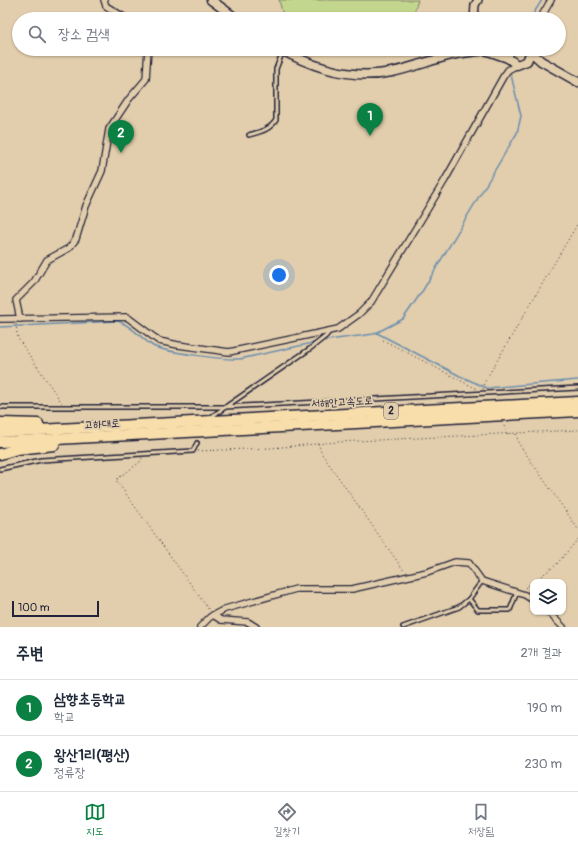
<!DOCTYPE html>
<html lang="ko">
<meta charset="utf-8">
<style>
:root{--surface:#fff;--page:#f2f2f3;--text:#1f2937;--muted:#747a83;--line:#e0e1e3;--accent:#0b8043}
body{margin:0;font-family:Pangolin,"Poor Story",sans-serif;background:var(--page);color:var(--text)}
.controls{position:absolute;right:12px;bottom:12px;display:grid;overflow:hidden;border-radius:8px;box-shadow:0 1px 3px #0004}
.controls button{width:36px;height:36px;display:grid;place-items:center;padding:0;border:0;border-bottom:1px solid var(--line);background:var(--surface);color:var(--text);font:20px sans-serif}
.scale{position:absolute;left:12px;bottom:10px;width:87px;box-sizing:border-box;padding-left:4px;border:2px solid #22223b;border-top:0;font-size:11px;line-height:14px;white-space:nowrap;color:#22223b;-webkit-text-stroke:3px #e2ceac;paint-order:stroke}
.you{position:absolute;left:279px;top:275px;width:14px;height:14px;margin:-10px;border:3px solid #fff;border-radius:50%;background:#1a73e8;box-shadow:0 0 0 6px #1a73e833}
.badge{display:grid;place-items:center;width:26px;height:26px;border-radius:50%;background:var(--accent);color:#fff;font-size:13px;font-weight:700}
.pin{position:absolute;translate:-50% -33px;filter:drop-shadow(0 1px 2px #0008)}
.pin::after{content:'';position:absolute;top:21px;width:14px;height:12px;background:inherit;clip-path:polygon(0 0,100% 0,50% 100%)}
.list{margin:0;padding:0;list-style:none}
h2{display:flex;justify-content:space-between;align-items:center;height:52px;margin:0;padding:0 16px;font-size:17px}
h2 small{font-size:13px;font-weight:400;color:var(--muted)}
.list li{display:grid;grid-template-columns:26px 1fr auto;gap:12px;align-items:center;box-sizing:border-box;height:56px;padding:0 16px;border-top:1px solid var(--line)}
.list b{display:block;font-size:15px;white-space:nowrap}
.list p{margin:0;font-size:13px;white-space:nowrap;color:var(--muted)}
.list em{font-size:13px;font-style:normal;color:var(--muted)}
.icon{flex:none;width:22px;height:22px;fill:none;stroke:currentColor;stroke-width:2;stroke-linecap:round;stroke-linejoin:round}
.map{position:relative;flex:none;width:578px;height:627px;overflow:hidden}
.search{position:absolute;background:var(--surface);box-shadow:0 1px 3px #0004;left:12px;right:12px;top:12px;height:44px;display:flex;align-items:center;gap:10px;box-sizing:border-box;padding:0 14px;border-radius:22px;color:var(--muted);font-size:15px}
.sheet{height:164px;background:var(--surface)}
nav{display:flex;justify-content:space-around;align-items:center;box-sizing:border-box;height:56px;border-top:1px solid var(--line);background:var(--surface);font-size:11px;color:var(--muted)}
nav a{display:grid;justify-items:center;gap:2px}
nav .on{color:var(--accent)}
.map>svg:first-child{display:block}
</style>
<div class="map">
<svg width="578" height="627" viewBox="0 0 578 627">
<rect width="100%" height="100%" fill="#e2ceac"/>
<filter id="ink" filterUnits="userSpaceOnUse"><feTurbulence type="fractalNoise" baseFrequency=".025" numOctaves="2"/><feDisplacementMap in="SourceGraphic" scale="8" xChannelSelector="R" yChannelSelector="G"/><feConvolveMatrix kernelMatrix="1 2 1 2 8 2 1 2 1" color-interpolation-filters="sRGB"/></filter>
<g filter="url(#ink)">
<!-- green -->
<polygon fill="#c2d78d" stroke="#727c64" points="279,0 418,0 412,19 284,19"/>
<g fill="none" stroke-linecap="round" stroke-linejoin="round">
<!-- stream -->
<g stroke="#6c8eaf" stroke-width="1.5">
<polyline points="530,19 542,0"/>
<path d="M0,327L118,321C134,327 139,337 153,346C163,352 226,360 240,359L317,342"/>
<polyline points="377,333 460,376 487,388 578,380"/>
<polyline points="321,341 374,334 403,319 423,290 517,133 521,116 511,75"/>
</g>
<defs>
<g id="service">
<path d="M249,135C259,132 270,130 276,120V69L283,51"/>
<polyline points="0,407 225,407 578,388"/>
<polyline points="211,417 311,348 326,336 329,332"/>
<polyline points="0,469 41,460 193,451 197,443"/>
<polyline points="469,599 478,610 510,610 517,592"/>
<polyline points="403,627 459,607 469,599 482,581"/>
</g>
<g id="minor">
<polyline points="104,0 106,6 127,19"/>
<polyline points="540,19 551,0"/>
<polyline points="0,319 127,317 159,341 178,345 229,352 338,329 359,314 371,302 445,180 503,77 508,70 517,65"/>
<polyline points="20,319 16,300 34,282 47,260 69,248 76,239 86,206 102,171 109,129 129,99 146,79 148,49"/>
<polyline points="548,612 563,627"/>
<polyline points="213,615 221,620 248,622 256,627"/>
<polyline points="200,627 210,617 225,609 296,589 352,589 427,572 455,562 469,563 482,581 525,595 533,600"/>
</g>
<polyline id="tertiary" points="474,19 475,5 478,0"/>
<g id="secondary">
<polyline points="211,0 237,19"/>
<path d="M280,49C314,68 353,80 392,72C411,68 429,61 448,56C462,52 477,52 490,49"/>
<polyline points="509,49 508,58 517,65 527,61 530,54 529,49"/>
<polyline points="485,50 508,58"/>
<polyline points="530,51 541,61 578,82"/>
</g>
<g id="trunk">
<polyline points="0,423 38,424"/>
<polyline points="0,432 578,402"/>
<polyline points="0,442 578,411"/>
<polyline points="0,454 17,449 54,445"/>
</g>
</defs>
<!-- service casing -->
<use href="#service" stroke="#22223b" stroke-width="6"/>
<!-- minor casing -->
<use href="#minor" stroke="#22223b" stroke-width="8"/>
<!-- tertiary casing -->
<use href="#tertiary" stroke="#22223b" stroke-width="10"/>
<!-- secondary casing -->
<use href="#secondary" stroke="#22223b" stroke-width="11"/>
<!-- trunk casing -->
<use href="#trunk" stroke="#22223b" stroke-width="13"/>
<!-- path -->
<g stroke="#22223b" stroke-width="1" stroke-dasharray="1 3" stroke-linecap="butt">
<polyline points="16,324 17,334 19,340 62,403"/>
<polyline points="383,340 477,389"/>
<polyline points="483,389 484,383 578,223"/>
<polyline points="504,426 508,434"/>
<polyline points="516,434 519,444 578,529"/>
<polyline points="318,443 322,454 404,571"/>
<polyline points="198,451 271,448 338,442 578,430"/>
<polyline points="142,458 140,462 116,480 209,610"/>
<polyline points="525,588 556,565 578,539"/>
</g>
<!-- service -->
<use href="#service" stroke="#e2ceac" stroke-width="3"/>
<!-- minor -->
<use href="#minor" stroke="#e2ceac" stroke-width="5.5"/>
<!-- tertiary -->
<use href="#tertiary" stroke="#e2ceac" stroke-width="7"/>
<!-- secondary -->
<use href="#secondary" stroke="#e2ceac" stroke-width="8"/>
<!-- trunk -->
<use href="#trunk" stroke="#f8deab" stroke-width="10"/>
</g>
</g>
<g text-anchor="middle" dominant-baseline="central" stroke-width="4" stroke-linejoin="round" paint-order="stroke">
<!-- shield labels -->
<rect fill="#e2ceac" stroke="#5c565d" stroke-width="1" x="384" y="403" width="14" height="16" rx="3"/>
<g font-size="10" font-weight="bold" fill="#22223b">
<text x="391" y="411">2</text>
</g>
<!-- street labels -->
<g font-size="11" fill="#22223b" stroke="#e2ceac">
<text transform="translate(342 402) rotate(-3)">서해안고속도로</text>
<text transform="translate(102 424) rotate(-3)">고하대로</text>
</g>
</g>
</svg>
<div class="controls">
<button><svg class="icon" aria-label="layers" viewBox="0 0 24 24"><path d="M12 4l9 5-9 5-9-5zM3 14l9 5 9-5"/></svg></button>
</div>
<div class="scale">100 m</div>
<div class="you"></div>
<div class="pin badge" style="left:370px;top:136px">1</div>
<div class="pin badge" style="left:121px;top:153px">2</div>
<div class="search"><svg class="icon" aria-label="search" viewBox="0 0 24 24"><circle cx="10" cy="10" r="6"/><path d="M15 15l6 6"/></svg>장소 검색</div>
</div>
<section class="sheet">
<h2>주변<small>2개 결과</small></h2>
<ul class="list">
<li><span class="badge">1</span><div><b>삼향초등학교</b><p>학교</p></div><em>190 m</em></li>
<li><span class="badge">2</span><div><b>왕산1리(평산)</b><p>정류장</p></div><em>230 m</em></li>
</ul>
</section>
<nav>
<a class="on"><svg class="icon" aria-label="map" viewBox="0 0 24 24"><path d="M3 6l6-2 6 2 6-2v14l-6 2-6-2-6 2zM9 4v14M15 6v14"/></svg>지도</a>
<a><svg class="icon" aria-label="directions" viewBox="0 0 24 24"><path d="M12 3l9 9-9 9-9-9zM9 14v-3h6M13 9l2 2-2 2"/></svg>길찾기</a>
<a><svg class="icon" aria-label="saved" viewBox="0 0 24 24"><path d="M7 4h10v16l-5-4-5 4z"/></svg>저장됨</a>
</nav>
